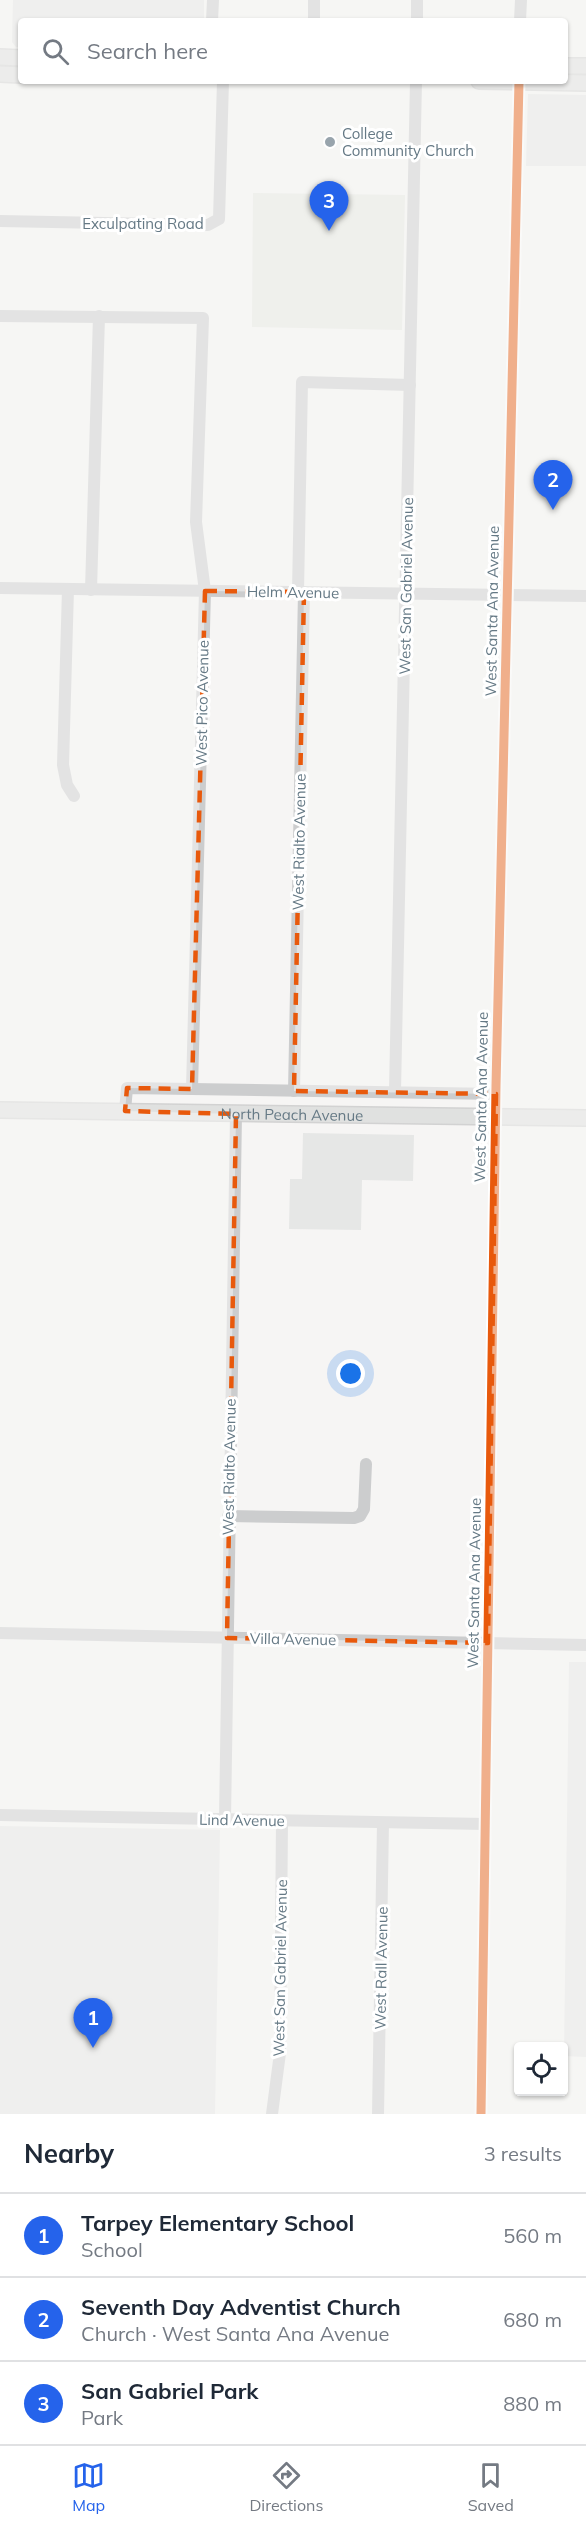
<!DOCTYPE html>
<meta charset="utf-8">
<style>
:root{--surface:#fff;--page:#f2f2f3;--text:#1f2937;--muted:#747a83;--line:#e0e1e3;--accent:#2563eb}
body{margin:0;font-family:Mulish,sans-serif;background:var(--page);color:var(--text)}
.controls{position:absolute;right:18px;bottom:18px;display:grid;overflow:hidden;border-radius:6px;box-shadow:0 2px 4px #0004}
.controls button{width:54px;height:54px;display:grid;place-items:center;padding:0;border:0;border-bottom:2px solid var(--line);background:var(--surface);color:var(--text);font:30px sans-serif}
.you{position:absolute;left:351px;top:1374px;width:21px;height:21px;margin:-15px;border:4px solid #fff;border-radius:50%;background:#1a73e8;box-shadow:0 0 0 9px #1a73e833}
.badge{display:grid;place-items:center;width:39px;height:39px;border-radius:50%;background:var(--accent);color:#fff;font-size:20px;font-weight:700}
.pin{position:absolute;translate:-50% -50px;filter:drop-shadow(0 2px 3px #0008)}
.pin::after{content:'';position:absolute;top:32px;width:21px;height:18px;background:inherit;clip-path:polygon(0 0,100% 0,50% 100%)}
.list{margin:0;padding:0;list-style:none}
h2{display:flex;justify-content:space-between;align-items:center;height:78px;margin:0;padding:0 24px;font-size:26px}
h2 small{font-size:20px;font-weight:400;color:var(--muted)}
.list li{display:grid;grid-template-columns:39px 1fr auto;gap:18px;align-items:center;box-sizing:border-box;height:84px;padding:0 24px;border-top:2px solid var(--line)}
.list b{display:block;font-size:22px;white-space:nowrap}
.list p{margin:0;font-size:20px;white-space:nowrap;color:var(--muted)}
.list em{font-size:20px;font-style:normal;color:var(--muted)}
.icon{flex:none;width:33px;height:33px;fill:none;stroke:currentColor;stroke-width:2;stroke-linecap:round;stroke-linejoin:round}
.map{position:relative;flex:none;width:586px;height:2114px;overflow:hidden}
.search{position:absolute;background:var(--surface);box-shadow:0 2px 4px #0004;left:18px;right:18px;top:18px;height:66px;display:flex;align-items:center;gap:15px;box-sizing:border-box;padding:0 21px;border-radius:6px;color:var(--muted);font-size:22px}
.sheet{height:330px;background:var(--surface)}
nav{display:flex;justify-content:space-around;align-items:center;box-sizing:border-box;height:84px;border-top:2px solid var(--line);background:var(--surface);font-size:16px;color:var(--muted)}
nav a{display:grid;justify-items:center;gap:3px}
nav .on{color:var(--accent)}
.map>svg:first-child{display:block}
</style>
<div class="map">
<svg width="586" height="2114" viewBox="0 0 586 2114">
<rect width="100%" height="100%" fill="#f6f5f4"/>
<!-- built -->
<g fill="#e6e7e6">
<polygon points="13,0 204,0 204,21 21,21 21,47 16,47 12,42"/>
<polygon points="528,94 586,95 586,166 526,166"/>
<polygon points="303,1133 414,1135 413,1181 362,1180 361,1230 289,1229 290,1179 302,1179"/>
<polygon points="569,1662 586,1662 586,2057 564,2056"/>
<polygon points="0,1826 220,1830 215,2114 0,2114"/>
</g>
<!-- green -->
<polygon fill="#e6e8e2" points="253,193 405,195 402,330 252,327"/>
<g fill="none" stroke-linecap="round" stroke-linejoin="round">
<defs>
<g id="major">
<polyline points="0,57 21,58"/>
<polyline points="565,66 586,66"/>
<polyline points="0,74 21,75"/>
<polyline points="479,81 586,83"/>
<path id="s1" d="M0,1110L586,1118"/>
</g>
</defs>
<!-- major casing -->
<use href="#major" stroke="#d2d2d2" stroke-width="18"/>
<!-- minor -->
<g stroke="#cccdce" stroke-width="12">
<polyline points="212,21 213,0"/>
<polyline points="314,21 314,0"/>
<polyline points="417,21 417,0"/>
<polyline points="520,21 521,0"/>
<polyline points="0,221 208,225 219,219 223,81"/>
<polyline points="0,316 203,318 196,522 205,591 192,1089"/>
<polyline points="0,588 586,596"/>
<polyline points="68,589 63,765 67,785 74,796"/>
<polyline points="91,590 99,316"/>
<polyline points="298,592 302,382 410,385"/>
<polyline points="294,1091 304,592"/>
<polyline points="395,1091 416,81"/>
<polyline points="125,1111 127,1088 496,1094"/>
<polyline points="228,1516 354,1518 360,1516 364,1509 366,1464"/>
<polyline points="0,1633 586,1645"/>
<polyline points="0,1815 485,1824"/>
<polyline points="225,1819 236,1114"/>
<polyline points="272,2114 280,2053 282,1821"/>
<polyline points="378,2114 383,1823"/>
<polyline points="481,2114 496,1086 519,81"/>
</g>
<!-- major -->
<use href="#major" stroke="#e0e1e0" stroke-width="15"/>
<defs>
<polyline id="cycleway" points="481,2114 496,1086 519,81"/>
</defs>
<!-- cycleway casing -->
<use href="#cycleway" stroke="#fff" stroke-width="13"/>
<!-- cycleway -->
<use href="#cycleway" stroke="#e8590c" stroke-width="9"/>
</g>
<!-- marked area -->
<path d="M0 0H586V2114H0ZM205,591L304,592L294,1091L496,1094L488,1643L227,1638L236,1114L125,1111L127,1088L192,1089Z" fill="#f6f5f4" fill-opacity=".55" fill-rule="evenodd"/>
<path fill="none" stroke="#e8590c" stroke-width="4.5" stroke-dasharray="12 8" stroke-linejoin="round" d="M205,591L304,592L294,1091L496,1094L488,1643L227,1638L236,1114L125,1111L127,1088L192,1089Z"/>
<!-- markers -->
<circle fill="#98a4ac" stroke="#fff" stroke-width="2" cx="330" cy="142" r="6"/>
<g text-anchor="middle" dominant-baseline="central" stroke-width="6" stroke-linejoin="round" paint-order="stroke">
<!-- poi labels -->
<g font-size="15" fill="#657985" stroke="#fff" text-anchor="start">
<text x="342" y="133">College<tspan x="342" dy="17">Community Church</tspan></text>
</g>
<!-- street labels -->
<g font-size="15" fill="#657985" stroke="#fff">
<text x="143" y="223">Exculpating Road</text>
<text transform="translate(406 586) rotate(-89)">West San Gabriel Avenue</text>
<text transform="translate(293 592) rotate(1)">Helm Avenue</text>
<text transform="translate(492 611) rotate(-89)">West Santa Ana Avenue</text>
<text transform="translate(202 703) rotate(-89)">West Pico Avenue</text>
<text transform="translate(299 842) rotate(-89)">West Rialto Avenue</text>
<text transform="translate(481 1097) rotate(-89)">West Santa Ana Avenue</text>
<text stroke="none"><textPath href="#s1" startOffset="292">North Peach Avenue</textPath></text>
<text transform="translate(229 1467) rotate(-89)">West Rialto Avenue</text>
<text transform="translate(474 1583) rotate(-89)">West Santa Ana Avenue</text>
<text transform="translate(293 1639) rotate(1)">Villa Avenue</text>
<text transform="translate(242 1820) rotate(1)">Lind Avenue</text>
<text transform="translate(280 1968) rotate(-89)">West San Gabriel Avenue</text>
<text transform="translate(381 1968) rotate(-89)">West Rall Avenue</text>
</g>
</g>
</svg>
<div class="controls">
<button><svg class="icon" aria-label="locate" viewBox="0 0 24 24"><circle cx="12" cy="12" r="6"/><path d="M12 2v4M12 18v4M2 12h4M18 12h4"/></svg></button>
</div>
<div class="you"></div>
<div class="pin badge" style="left:93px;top:2048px">1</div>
<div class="pin badge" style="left:553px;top:510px">2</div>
<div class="pin badge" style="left:329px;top:231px">3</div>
<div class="search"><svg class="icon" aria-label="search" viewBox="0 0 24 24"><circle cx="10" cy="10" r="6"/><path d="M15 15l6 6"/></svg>Search here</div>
</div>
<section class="sheet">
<h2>Nearby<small>3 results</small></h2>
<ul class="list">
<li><span class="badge">1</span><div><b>Tarpey Elementary School</b><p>School</p></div><em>560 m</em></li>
<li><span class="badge">2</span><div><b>Seventh Day Adventist Church</b><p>Church · West Santa Ana Avenue</p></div><em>680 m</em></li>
<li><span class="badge">3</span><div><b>San Gabriel Park</b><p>Park</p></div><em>880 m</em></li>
</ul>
</section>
<nav>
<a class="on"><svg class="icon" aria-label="map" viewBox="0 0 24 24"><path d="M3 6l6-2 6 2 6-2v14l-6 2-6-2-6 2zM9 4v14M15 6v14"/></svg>Map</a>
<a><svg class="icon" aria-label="directions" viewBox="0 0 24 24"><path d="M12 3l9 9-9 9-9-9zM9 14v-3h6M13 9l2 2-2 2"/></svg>Directions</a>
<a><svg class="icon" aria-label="saved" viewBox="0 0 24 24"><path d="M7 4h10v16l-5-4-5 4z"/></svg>Saved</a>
</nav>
